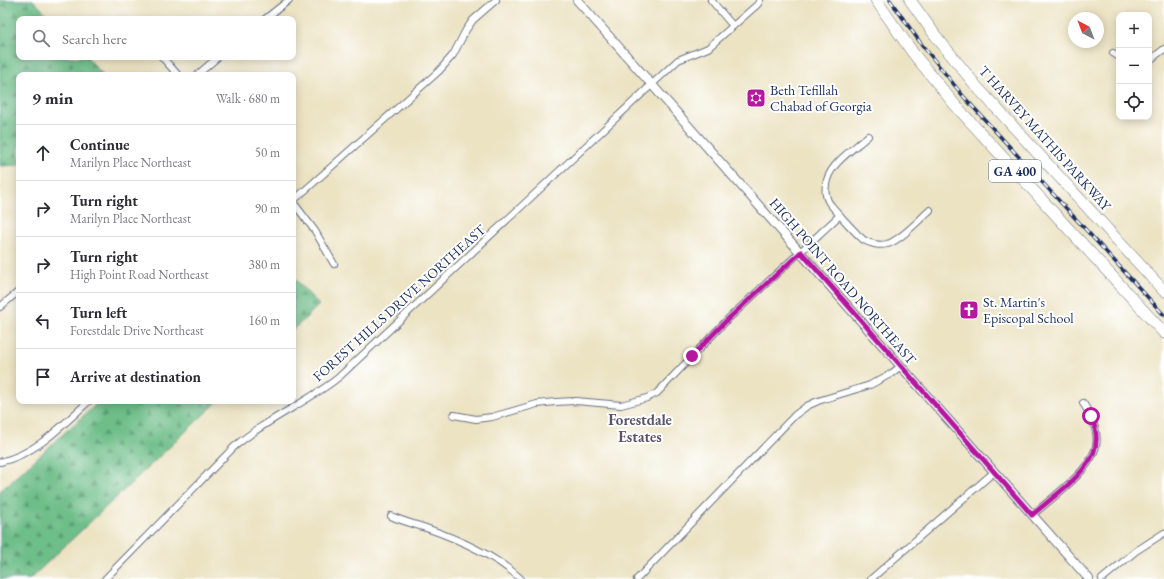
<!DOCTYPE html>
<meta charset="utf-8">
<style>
:root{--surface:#fff;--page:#f2f2f3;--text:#2b2b33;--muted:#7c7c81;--line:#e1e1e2}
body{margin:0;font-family:"EB Garamond",serif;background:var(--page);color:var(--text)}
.controls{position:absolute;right:12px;top:12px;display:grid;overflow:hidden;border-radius:8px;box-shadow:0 2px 10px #0003}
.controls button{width:36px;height:36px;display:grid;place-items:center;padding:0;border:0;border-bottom:1px solid var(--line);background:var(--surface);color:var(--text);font:20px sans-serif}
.compass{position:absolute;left:1068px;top:12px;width:36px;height:36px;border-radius:50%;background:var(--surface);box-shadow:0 2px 10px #0003;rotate:318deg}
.stop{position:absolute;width:12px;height:12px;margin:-9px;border:3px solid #b5179e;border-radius:50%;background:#fff}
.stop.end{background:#b5179e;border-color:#fff;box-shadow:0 1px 4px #0008}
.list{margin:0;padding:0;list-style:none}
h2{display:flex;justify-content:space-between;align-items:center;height:52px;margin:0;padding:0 16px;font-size:17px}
h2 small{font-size:13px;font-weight:400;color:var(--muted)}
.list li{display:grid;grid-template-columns:26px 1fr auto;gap:12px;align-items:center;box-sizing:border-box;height:56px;padding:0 16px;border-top:1px solid var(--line)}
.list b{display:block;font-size:15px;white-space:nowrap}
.list p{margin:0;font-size:13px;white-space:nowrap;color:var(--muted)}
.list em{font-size:13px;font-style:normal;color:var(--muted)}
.icon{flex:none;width:22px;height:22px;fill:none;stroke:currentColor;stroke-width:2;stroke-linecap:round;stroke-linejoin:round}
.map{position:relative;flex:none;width:1164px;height:579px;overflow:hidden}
.search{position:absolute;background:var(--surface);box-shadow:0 2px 10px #0003;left:16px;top:16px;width:280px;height:44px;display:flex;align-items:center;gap:10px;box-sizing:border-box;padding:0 14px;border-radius:8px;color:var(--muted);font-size:15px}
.panel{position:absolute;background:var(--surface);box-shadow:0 2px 10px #0003;left:16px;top:72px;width:280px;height:332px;border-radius:8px}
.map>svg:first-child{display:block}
</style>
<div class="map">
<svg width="1164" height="579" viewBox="0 0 1164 579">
<defs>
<pattern id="forest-firs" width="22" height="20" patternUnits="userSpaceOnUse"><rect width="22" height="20" fill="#6ebe89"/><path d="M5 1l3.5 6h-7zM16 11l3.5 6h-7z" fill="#5a9b73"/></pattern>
</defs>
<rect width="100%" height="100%" fill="#fff"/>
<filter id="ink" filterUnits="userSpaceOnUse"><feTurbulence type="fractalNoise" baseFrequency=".025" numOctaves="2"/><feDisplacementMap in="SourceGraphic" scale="8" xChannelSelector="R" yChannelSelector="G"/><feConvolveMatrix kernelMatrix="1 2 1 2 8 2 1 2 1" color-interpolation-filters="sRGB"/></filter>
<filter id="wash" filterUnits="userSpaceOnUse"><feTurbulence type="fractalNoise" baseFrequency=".012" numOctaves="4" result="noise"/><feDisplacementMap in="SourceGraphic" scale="16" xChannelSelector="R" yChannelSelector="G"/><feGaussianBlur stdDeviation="0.9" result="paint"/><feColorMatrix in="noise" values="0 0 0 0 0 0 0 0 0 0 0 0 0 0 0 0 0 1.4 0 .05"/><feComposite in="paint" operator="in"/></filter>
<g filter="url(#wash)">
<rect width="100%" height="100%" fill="#ece3c3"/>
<!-- forest -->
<g fill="url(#forest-firs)" stroke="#447674">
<polygon points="0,0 33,0 51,19 19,19 19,57 87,57 103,75 19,75 19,165 0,166"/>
<polygon points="293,277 319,305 293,330"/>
<polygon points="100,401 218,401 30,579 0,579 0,491"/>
</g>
</g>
<g filter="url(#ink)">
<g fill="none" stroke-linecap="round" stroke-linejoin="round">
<defs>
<g id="street">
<polyline points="711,0 733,26"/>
<polyline points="265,19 289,0"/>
<polyline points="1113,53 1119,57"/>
<polyline points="162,57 178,75"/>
<polyline points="1149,61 1164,49"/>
<polyline points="197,75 218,57"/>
<path d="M868,136C855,148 832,162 827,180C825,187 825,195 828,201C831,206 859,237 864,240C870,244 880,246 887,244C900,241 920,219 930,210"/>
<polyline points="293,201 439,71 453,55 466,30 473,20 496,0"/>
<polyline points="293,202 315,231 334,264"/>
<polyline points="0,307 19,291"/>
<polyline points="454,415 476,419 492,417 537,404 555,402 576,401 621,405 647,398 657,393 728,319 840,215"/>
<path d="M0,462C38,453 61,426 89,401"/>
<path d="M1032,515C1046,504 1059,493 1072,481C1100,454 1105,437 1083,403"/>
<path d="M391,516C402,521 414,524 426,528C458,539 496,556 521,579"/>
<path d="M105,579L234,447C266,419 307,403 339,377L678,60L708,48L758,4L760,0"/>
<polyline points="637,579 795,415 807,406 818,401 870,385 892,373 901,366"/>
<polyline points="871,579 994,472"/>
<polyline points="1102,579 1136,551 1164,533"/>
</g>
<polyline id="secondary" points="577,0 1089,579"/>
<g id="highway">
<polyline points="876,0 913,53 955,105 1164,333"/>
<polyline points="910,0 935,35 977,87 1164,291"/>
</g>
</defs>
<!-- street casing -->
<use href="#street" stroke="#646e81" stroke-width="8"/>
<!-- secondary casing -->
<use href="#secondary" stroke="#646e81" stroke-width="10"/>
<!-- highway casing -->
<use href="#highway" stroke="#646e81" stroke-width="12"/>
<!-- street -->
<use href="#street" stroke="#fff" stroke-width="6"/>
<!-- secondary -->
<use href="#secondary" stroke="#fff" stroke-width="8"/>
<!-- highway -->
<use href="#highway" stroke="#fff" stroke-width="11"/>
<defs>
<polyline id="rail" points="890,0 922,45 964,97 1164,315"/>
</defs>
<!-- rail casing -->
<use href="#rail" stroke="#1b2f5e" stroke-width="3.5"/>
<!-- rail -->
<use href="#rail" stroke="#fff" stroke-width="2" stroke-dasharray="6" stroke-linecap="butt"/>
</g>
</g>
<g fill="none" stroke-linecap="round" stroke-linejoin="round" filter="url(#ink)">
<!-- route -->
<path stroke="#b5179e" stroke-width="5" d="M692,356L728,319L801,252L1032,515C1045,504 1058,494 1070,483C1092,462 1104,446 1091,416"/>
</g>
<!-- icons -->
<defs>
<symbol id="synagogue-square" viewBox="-11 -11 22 22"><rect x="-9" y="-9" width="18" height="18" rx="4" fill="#b5179e" stroke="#fff"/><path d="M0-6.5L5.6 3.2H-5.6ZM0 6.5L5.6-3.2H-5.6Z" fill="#fff"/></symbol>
<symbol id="church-square" viewBox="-11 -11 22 22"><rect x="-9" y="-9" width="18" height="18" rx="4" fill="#b5179e" stroke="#fff"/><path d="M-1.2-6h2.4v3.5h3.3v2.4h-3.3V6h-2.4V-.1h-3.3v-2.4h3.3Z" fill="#fff"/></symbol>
</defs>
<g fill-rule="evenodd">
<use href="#synagogue-square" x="745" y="87" width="22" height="22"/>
<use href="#church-square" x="958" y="299" width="22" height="22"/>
</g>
<g text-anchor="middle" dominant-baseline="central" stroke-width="4" stroke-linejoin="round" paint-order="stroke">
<!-- shield labels -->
<rect fill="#fff" stroke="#5f6d8e" stroke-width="1" x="989" y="160" width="52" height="22" rx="3"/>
<g font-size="13" font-weight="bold" fill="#1b2f5e">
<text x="1015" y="171">GA 400</text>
</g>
<!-- poi labels -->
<g font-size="14" fill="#1b2f5e" stroke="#fff" text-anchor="start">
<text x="770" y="90">Beth Tefillah<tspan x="770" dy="16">Chabad of Georgia</tspan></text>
<text x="983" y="302">St. Martin's<tspan x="983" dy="16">Episcopal School</tspan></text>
</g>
<!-- street labels -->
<g font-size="14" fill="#1b2f5e" stroke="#fff">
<text transform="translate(1045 138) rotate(48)">T HARVEY MATHIS PARKWAY</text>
<text transform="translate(843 281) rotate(49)">HIGH POINT ROAD NORTHEAST</text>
<text transform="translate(399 303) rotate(-42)">FOREST HILLS DRIVE NORTHEAST</text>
</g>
<!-- neighbourhood labels -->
<g font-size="15" font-weight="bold" fill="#5c5468" stroke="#fff">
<text x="640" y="419">Forestdale<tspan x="640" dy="17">Estates</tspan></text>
</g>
</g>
</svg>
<div class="controls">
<button>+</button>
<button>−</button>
<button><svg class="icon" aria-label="locate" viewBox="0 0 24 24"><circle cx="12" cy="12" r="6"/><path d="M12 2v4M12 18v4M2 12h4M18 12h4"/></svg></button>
</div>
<svg class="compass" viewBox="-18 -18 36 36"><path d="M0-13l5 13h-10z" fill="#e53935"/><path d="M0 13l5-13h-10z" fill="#7c7c81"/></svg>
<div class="stop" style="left:1091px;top:416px"></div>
<div class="stop end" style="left:692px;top:356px"></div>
<div class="search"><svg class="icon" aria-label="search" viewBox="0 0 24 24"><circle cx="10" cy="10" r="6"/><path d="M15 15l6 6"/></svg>Search here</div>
<section class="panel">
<h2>9 min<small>Walk · 680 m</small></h2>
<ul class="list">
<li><svg class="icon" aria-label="ahead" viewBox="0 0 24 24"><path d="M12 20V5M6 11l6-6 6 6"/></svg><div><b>Continue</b><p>Marilyn Place Northeast</p></div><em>50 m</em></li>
<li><svg class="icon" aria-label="right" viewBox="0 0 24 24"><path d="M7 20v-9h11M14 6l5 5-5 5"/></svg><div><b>Turn right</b><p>Marilyn Place Northeast</p></div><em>90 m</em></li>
<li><svg class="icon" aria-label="right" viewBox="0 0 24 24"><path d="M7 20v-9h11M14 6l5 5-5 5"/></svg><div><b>Turn right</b><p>High Point Road Northeast</p></div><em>380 m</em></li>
<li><svg class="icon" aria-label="left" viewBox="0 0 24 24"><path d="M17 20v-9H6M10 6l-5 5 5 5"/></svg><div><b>Turn left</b><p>Forestdale Drive Northeast</p></div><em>160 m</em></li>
<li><svg class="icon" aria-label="arrive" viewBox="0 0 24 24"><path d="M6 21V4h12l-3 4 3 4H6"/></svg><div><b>Arrive at destination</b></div></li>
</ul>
</section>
</div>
